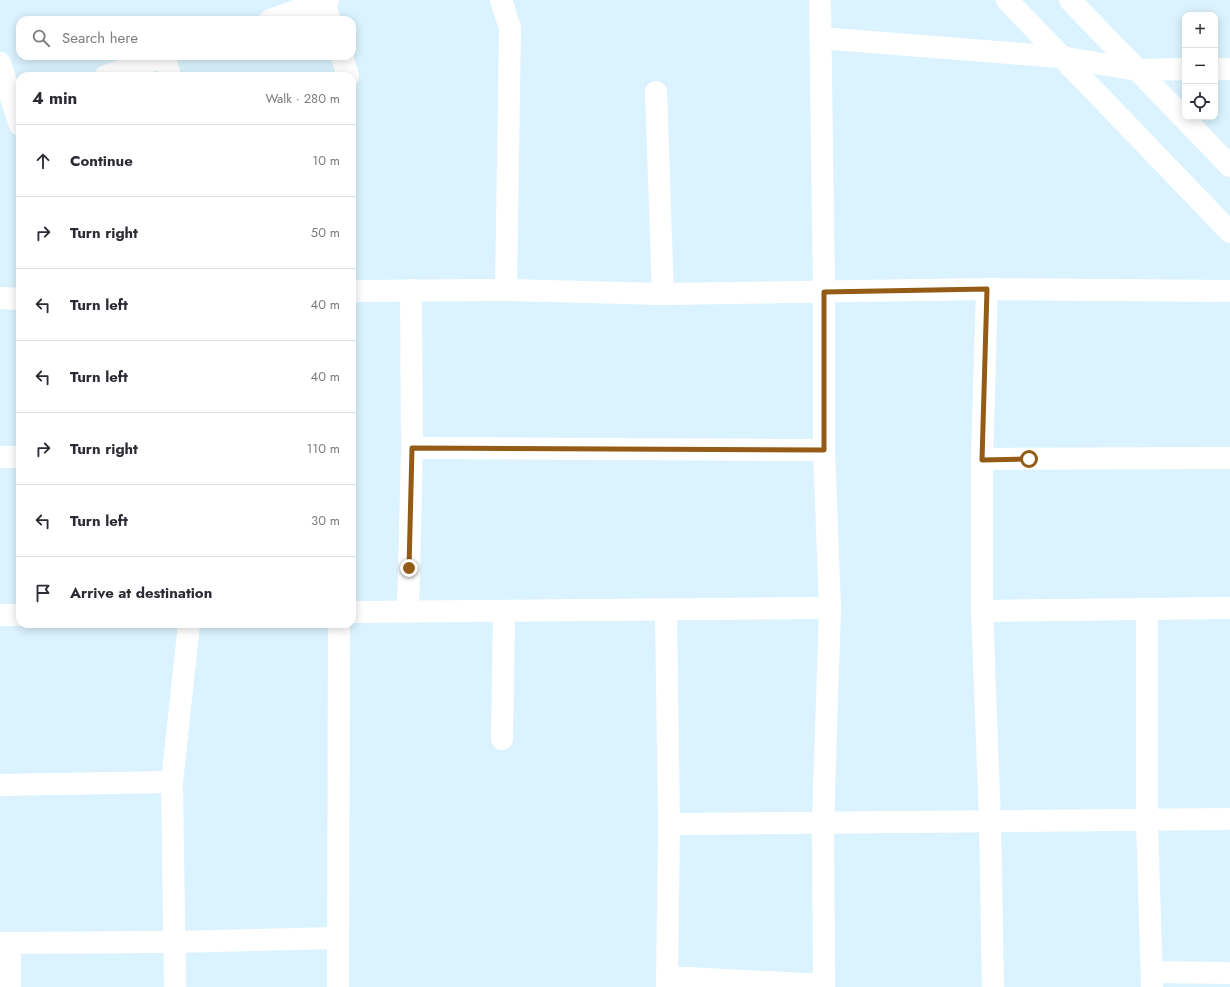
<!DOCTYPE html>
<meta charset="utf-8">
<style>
:root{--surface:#fff;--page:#f7f7f7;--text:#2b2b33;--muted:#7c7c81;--line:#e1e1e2}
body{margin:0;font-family:Jost,sans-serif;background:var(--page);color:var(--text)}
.controls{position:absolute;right:12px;top:12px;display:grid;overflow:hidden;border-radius:8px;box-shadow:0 2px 10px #0003}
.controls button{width:36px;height:36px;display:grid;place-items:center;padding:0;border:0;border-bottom:1px solid var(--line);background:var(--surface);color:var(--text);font:20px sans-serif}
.stop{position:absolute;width:12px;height:12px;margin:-9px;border:3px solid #935b16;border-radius:50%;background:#fff}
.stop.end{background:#935b16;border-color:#fff;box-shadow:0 1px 4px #0008}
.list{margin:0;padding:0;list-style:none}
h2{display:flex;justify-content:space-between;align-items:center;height:52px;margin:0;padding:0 16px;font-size:17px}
h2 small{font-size:13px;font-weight:400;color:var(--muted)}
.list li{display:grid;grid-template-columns:26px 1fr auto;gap:12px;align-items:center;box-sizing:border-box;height:72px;padding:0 16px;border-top:1px solid var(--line)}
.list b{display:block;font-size:15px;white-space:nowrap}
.list em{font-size:13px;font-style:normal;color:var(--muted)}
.icon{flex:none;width:22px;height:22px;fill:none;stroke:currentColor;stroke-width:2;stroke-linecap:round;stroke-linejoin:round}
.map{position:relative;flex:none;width:1230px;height:987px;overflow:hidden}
.search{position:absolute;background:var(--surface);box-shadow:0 2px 10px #0003;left:16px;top:16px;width:340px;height:44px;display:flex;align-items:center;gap:10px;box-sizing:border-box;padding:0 14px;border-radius:12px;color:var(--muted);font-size:15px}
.panel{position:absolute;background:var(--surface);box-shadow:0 2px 10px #0003;left:16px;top:72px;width:340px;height:556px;border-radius:12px}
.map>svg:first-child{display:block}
</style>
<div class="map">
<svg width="1230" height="987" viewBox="0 0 1230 987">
<rect width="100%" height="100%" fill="#dbf3fe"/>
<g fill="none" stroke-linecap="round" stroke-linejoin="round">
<!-- street -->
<g stroke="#fff" stroke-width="22">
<polyline points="501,0 510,28 506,290"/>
<polyline points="820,0 824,292 824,450 830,608 823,823 824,987"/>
<polyline points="1007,0 1230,232"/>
<polyline points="1070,0 1230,166"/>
<polyline points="324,1 330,20"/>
<polyline points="270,20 328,0"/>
<polyline points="820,38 1061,57 1137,70 1185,69"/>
<polyline points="164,56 170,76"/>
<polyline points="342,56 348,76"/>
<polyline points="0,63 20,125"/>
<polyline points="1215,69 1230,69"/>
<polyline points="106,76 165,56"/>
<polyline points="656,92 663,294"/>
<polyline points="987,289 982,459 982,611 990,821 993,987"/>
<polyline points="352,291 506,290 663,294 987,289 1230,291"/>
<polyline points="0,298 20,299"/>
<polyline points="412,448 824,450"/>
<polyline points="0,457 20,457"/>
<polyline points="982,459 1230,458"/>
<polyline points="1147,610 1147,820 1152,987"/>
<polyline points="666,611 669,824 667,987"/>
<polyline points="982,611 1230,608"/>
<polyline points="352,612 830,608"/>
<polyline points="408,612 412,448 411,290"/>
<polyline points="0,615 20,615"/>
<polyline points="502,739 504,612"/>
<polyline points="0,785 172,782"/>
<polyline points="669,824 1230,819"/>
<polyline points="0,943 174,942 338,938"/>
<polyline points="1152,972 1230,973"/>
<polyline points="667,977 824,985"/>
<polyline points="10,987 10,943"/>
<polyline points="175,987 172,782 189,624"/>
<polyline points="338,987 339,624"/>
</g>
</g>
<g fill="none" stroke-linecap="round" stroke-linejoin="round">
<!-- route -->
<polyline stroke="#935b16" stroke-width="5" points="409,568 412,448 824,450 824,292 987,289 982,460 1029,459"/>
</g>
</svg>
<div class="controls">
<button>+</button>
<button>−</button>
<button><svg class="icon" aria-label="locate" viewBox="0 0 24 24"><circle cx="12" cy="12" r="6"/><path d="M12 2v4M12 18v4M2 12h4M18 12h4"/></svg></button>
</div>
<div class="stop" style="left:1029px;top:459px"></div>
<div class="stop end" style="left:409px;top:568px"></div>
<div class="search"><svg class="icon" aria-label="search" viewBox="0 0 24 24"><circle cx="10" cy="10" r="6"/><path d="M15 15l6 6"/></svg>Search here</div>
<section class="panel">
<h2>4 min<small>Walk · 280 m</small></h2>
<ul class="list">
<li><svg class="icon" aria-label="ahead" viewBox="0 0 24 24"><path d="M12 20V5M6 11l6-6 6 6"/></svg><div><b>Continue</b></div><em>10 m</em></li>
<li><svg class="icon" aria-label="right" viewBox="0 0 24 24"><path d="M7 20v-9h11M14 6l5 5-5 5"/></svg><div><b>Turn right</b></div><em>50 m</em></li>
<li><svg class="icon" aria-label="left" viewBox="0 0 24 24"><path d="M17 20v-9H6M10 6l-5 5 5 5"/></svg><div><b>Turn left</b></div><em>40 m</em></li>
<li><svg class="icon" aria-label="left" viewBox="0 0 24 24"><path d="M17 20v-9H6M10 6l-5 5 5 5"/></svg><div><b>Turn left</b></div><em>40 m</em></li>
<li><svg class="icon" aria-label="right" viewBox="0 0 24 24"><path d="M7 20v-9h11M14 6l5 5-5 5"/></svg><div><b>Turn right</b></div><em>110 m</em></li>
<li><svg class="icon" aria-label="left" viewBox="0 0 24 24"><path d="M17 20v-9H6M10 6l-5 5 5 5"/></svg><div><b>Turn left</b></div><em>30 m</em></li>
<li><svg class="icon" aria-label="arrive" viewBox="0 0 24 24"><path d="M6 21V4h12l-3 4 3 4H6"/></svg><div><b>Arrive at destination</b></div></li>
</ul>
</section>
</div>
